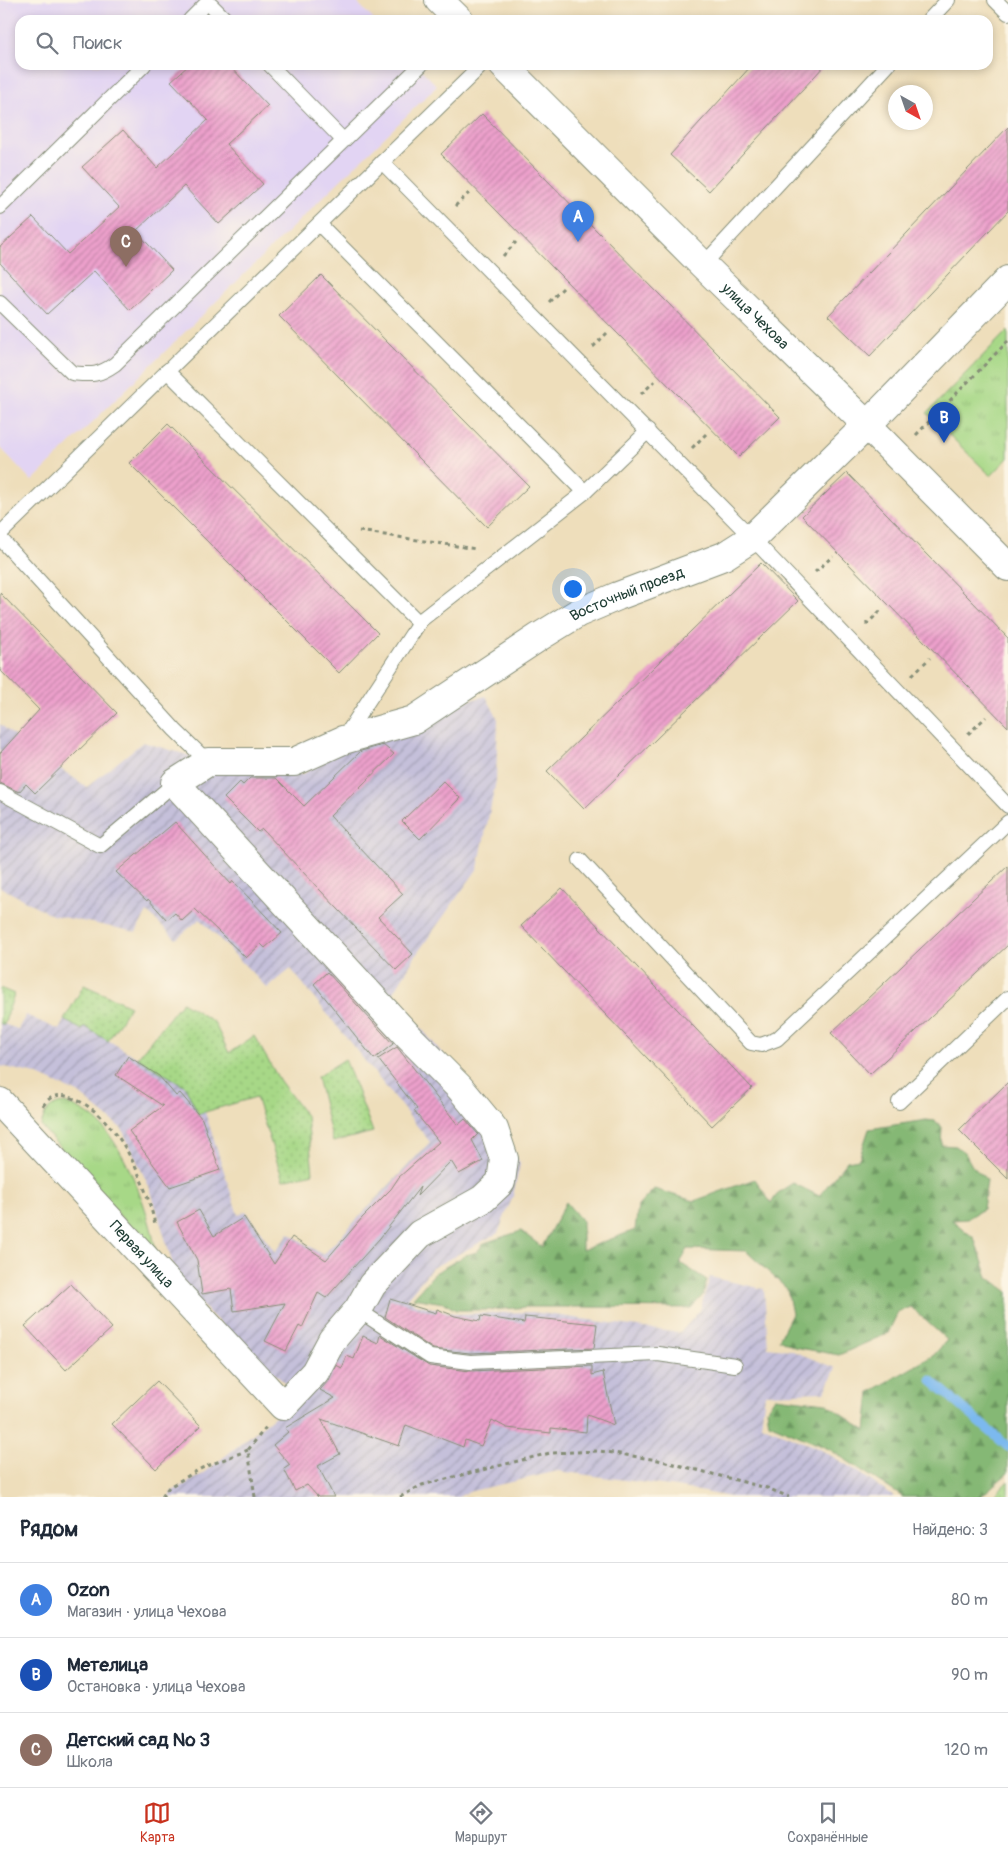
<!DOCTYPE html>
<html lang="ru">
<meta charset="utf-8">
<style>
:root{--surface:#fff;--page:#f6f6f7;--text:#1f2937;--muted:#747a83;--line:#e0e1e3;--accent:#c8321e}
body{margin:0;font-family:Pangolin,sans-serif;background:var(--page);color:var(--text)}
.compass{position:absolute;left:888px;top:85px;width:45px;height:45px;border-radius:50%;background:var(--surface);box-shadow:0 2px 8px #0003;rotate:140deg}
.you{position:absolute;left:572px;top:588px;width:18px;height:18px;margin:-12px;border:4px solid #fff;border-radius:50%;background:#1a73e8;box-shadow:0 0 0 8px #1a73e833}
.badge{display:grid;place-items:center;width:32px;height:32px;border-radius:50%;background:var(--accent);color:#fff;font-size:16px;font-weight:700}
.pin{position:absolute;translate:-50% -41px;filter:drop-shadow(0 1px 2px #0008)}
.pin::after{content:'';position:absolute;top:26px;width:18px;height:15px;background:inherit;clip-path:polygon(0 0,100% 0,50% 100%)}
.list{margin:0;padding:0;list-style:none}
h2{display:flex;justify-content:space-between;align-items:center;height:65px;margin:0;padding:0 20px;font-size:21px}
h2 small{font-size:16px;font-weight:400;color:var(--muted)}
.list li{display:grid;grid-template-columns:32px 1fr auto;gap:15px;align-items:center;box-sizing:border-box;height:75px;padding:0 20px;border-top:1px solid var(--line)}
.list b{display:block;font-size:19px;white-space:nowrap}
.list p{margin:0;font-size:16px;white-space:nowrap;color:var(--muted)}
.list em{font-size:16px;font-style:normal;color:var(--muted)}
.icon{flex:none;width:28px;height:28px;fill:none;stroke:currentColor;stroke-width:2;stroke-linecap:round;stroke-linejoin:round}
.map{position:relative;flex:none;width:1008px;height:1497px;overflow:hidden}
.search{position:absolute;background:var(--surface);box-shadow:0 2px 8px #0003;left:15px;right:15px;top:15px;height:55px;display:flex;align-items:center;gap:12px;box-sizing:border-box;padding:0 18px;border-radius:15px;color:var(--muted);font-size:19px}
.sheet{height:290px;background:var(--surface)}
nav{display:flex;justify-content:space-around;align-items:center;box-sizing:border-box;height:70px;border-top:1px solid var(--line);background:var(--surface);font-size:14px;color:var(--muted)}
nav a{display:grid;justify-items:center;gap:2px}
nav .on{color:var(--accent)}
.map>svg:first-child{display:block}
</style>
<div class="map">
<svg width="1008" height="1497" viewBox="0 0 1008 1497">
<defs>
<pattern id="industrial-furrows" width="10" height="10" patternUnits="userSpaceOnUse" patternTransform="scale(1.25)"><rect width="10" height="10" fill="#c5c0da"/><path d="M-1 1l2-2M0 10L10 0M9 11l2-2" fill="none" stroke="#9f9db2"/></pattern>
<pattern id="grass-tufts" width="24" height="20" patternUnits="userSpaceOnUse" patternTransform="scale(1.25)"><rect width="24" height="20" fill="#a7d887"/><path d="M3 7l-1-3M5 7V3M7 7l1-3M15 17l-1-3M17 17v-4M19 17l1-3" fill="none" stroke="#8fba75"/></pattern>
<pattern id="forest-firs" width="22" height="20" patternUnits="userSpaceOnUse" patternTransform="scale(1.25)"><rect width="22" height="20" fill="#85b874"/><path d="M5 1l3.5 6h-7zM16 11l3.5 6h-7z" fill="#6c9760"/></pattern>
<pattern id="garden-dots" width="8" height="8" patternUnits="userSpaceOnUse" patternTransform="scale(1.25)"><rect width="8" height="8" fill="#a7d887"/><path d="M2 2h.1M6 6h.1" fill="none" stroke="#8fba75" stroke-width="1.8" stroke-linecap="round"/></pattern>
<pattern id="building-hatch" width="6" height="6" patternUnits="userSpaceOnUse" patternTransform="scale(1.25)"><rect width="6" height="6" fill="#eda0cc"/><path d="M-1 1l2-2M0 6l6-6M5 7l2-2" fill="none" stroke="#bf84a6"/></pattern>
</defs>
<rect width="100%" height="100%" fill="#fcf5e5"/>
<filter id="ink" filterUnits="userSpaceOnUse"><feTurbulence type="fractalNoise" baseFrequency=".02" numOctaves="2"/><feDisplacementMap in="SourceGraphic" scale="10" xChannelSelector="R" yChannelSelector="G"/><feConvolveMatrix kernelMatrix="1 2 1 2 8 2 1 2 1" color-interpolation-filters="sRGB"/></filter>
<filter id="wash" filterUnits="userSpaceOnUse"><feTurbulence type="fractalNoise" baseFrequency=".0096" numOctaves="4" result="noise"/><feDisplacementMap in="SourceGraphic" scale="20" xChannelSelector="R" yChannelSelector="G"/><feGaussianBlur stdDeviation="1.12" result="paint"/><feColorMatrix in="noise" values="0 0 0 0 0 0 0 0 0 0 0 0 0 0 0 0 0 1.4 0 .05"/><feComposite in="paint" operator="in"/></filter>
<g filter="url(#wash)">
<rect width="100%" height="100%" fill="#eedebb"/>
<!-- built -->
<polygon fill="#e2d4f3" points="0,0 355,0 374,20 20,20 20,65 417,65 437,86 32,481 0,447"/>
<!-- industrial -->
<polygon fill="url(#industrial-furrows)" points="486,696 498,719 496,781 478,868 416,955 393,994 503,1127 520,1164 513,1196 498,1233 432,1268 407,1298 416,1304 458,1314 533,1312 680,1333 700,1310 710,1277 764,1289 768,1347 790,1350 836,1368 825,1392 765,1394 761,1425 818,1448 857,1471 894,1497 731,1497 677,1487 558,1471 468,1492 458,1497 169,1497 173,1491 203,1474 300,1396 246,1349 178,1282 151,1191 122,1129 78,1093 36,1074 0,1066 0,1023 18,1029 26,1015 59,1030 64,1020 81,1030 84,1026 185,1086 198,1114 205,1112 238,1215 246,1211 275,1252 289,1233 323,1255 430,1142 291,969 267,988 200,919 176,939 147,912 136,932 52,915 0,887 0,724 21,742 87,787 143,742 239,770 262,756 302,775 370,726"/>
<!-- grass -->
<g fill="url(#grass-tufts)" stroke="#638a5e">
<polygon points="1008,330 1008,458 991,476 927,413"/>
<path d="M65,1103C82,1109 96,1118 107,1132C129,1159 154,1223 156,1257L41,1126C44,1112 50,1104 65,1103Z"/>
</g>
<!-- forest -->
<polygon fill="url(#forest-firs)" stroke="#527a54" points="926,1120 935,1121 942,1127 941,1145 956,1146 965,1153 972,1166 987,1180 983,1209 967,1219 952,1220 974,1238 988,1277 1008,1292 1008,1473 980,1497 903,1497 829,1449 769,1423 767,1409 775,1397 826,1403 866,1431 870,1392 934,1355 947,1340 911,1307 898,1312 888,1333 839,1355 794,1347 779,1339 792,1314 787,1289 746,1251 688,1249 680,1263 707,1280 703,1295 691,1308 588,1307 527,1307 491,1310 456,1310 444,1303 413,1298 435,1273 466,1255 477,1252 484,1243 521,1231 542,1247 566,1202 582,1221 582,1250 635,1230 638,1206 654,1189 694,1201 755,1179 771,1203 779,1192 793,1183 819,1196 847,1161 859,1159 869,1129"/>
<!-- garden -->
<g fill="url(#garden-dots)" stroke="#638a5e">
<polygon points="84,985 130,1006 108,1041 84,1026 82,1030 64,1020"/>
<polygon points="0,988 14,994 4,1025 0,1023"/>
<polygon points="182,1002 214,1022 229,1053 254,1036 280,1081 307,1117 313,1173 283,1180 256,1097 198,1114 185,1086 137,1058"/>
<polygon points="345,1059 373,1132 333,1142 317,1077"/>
<polygon points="1008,1481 1008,1497 993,1497"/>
</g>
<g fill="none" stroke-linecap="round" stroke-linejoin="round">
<!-- stream -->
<polyline stroke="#7cb9ef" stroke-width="9" points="931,1380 1008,1447"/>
</g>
<g id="blocks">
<!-- building -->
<g fill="url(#building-hatch)">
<polygon points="189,65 229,65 268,106 226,144 263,184 219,224 184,186 136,231 172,270 130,310 94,271 47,314 0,263 0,247 33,217 68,254 119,207 82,167 123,130 157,168 208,120 171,81"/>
<polygon points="752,65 825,65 709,191 670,155"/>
<polygon points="482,114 780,417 739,457 441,154"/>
<polygon points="1008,127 1008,211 870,356 828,316"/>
<polygon points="321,275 529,486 487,527 279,316"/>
<polygon points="168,424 378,633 339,673 129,463"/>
<polygon points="847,473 1008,638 1008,727 802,516"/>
<polygon points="761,563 798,601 584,809 547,771"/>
<polygon points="0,593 117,713 35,793 26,784 19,792 0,783 0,753 39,710 0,670"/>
<polygon points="383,745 394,754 330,816 403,894 378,917 413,954 396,970 262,829 258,832 224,798 240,782 243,785 250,778 276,778 304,806 361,751"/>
<polygon points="443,781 460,798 420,839 402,821"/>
<polygon points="175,822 231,884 233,881 282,933 265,948 261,944 246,958 195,909 182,921 175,913 167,920 148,899 147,901 116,872"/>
<polygon points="1008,866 1008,945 870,1074 831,1033"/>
<polygon points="562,888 752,1088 712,1126 521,926"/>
<polygon points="327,972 393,1044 374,1059 314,984"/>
<polygon points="397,1047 458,1125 465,1119 478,1134 472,1140 483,1161 459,1174 451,1161 417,1196 420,1187 380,1238 326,1298 318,1293 302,1328 299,1326 286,1351 265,1341 285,1303 234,1311 231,1289 202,1294 197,1260 177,1222 199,1210 214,1236 244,1217 274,1264 292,1237 326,1260 362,1218 391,1189 399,1177 439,1142 414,1111 417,1109 378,1059"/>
<polygon points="128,1056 159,1076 176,1096 180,1093 202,1119 220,1170 170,1187 129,1131 163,1106 116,1075"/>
<polygon points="1008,1082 1008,1179 959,1130"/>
<polygon points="71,1284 112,1328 66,1370 25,1326"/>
<polygon points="390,1299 436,1313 437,1309 455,1316 480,1321 481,1316 524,1323 525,1317 597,1324 594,1348 470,1353 433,1349 385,1317"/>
<polygon points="380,1335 429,1366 470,1371 592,1366 592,1375 603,1372 614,1425 587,1415 586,1432 551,1428 551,1433 507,1428 492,1420 481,1446 465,1440 463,1447 406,1425 399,1446 321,1419 340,1454 318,1466 334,1497 318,1497 307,1485 295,1491 284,1469 290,1465 273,1445 288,1432 285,1428 335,1398 320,1390 329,1380 336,1365 342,1368 347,1356 354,1359 363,1336 378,1343"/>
<polygon points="157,1381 201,1426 156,1469 112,1424"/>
</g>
</g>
</g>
<g filter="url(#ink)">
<use href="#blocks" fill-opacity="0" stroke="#868e78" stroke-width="1"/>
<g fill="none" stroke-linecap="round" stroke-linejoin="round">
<defs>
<g id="lane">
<polyline points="995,0 1008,13"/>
<polyline points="190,20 208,2 226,20"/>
<polyline points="929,20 948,0"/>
<polyline points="270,65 343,140"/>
<polyline points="382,162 752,538 1008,806"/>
<polyline points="0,207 144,65"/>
<polyline points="319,224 585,492"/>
<polyline points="703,265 888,65"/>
<path d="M0,303L72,373C92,375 98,376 115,364L421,65"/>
<polyline points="167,371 419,623"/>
<polyline points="0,534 482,65"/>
<polyline points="0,538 175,730 208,762"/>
<polyline points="344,738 421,620 585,492 648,431"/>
<polyline points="0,792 100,846 175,783"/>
<polyline points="580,860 751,1043 761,1045 777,1039 1008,822"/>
<polyline points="899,1102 1008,998"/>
<polyline points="358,1310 430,1357 470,1362 658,1354 735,1365"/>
</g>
<g id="street">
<polyline points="439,0 459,20"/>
<path id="s1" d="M503,65L703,265L867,425L1008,567"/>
<path id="s2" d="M0,1102L283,1406L315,1372L332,1340L358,1310L372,1285L420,1234L483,1199L501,1182L504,1159L494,1129L460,1088L408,1036L175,783L208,762H294L343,740L414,720L539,637L578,613L618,596L724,556L752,538L867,425L1008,280"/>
</g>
</defs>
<!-- lane casing -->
<use href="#lane" stroke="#868e78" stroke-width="16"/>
<!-- street casing -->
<use href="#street" stroke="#868e78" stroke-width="30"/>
<!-- path -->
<g stroke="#868e78" stroke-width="3" stroke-dasharray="4 4" stroke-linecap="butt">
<polyline points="455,206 469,193"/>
<polyline points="503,256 516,242"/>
<polyline points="549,302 563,288"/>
<polyline points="593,347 607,333"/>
<polyline points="641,394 655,381"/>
<polyline points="916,435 1008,341"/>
<polyline points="692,448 706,434"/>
<polyline points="359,531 476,549"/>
<polyline points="815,572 833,556"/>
<polyline points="866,625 883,608"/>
<polyline points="912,675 930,658"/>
<polyline points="968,734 986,717"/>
<path d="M43,1106C50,1095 59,1093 72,1098C118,1115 145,1180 155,1224"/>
<polyline points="162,1497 169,1487 202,1468 248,1450"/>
<polyline points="255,1497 248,1450 266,1427"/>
<polyline points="400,1497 422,1485 550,1453 600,1451 658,1460 767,1488 789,1497"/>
</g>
<!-- lane -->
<use href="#lane" stroke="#fff" stroke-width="14"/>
<!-- street -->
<use href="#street" stroke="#fff" stroke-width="28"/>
</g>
</g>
<g text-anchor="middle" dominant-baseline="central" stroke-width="4" stroke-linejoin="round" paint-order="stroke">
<!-- street labels -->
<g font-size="15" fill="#1f3d34" stroke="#fcf5e5">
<text stroke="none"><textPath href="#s1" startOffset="356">улица Чехова</textPath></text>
<text stroke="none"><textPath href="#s2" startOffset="1760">Восточный проезд</textPath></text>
<text stroke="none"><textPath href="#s2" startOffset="208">Первая улица</textPath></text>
</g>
</g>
</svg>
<svg class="compass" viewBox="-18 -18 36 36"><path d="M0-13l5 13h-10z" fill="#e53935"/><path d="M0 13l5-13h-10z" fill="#747a83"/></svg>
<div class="you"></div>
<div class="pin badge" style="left:578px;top:242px;background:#3f7fe0">A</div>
<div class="pin badge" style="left:944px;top:443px;background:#1a4fb4">B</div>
<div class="pin badge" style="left:126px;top:267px;background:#8d6e63">C</div>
<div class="search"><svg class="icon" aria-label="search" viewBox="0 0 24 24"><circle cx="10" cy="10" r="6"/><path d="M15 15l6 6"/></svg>Поиск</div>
</div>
<section class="sheet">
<h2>Рядом<small>Найдено: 3</small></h2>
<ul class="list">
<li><span class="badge" style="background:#3f7fe0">A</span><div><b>Ozon</b><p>Магазин · улица Чехова</p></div><em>80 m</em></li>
<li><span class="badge" style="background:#1a4fb4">B</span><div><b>Метелица</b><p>Остановка · улица Чехова</p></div><em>90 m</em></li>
<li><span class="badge" style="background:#8d6e63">C</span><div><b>Детский сад № 3</b><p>Школа</p></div><em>120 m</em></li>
</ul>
</section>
<nav>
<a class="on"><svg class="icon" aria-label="map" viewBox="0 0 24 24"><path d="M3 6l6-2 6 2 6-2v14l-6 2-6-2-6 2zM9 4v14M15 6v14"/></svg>Карта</a>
<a><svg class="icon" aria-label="directions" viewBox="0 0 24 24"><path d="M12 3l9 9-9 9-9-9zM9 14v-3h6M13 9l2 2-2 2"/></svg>Маршрут</a>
<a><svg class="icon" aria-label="saved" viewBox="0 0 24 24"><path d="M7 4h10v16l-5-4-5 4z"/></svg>Сохранённые</a>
</nav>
